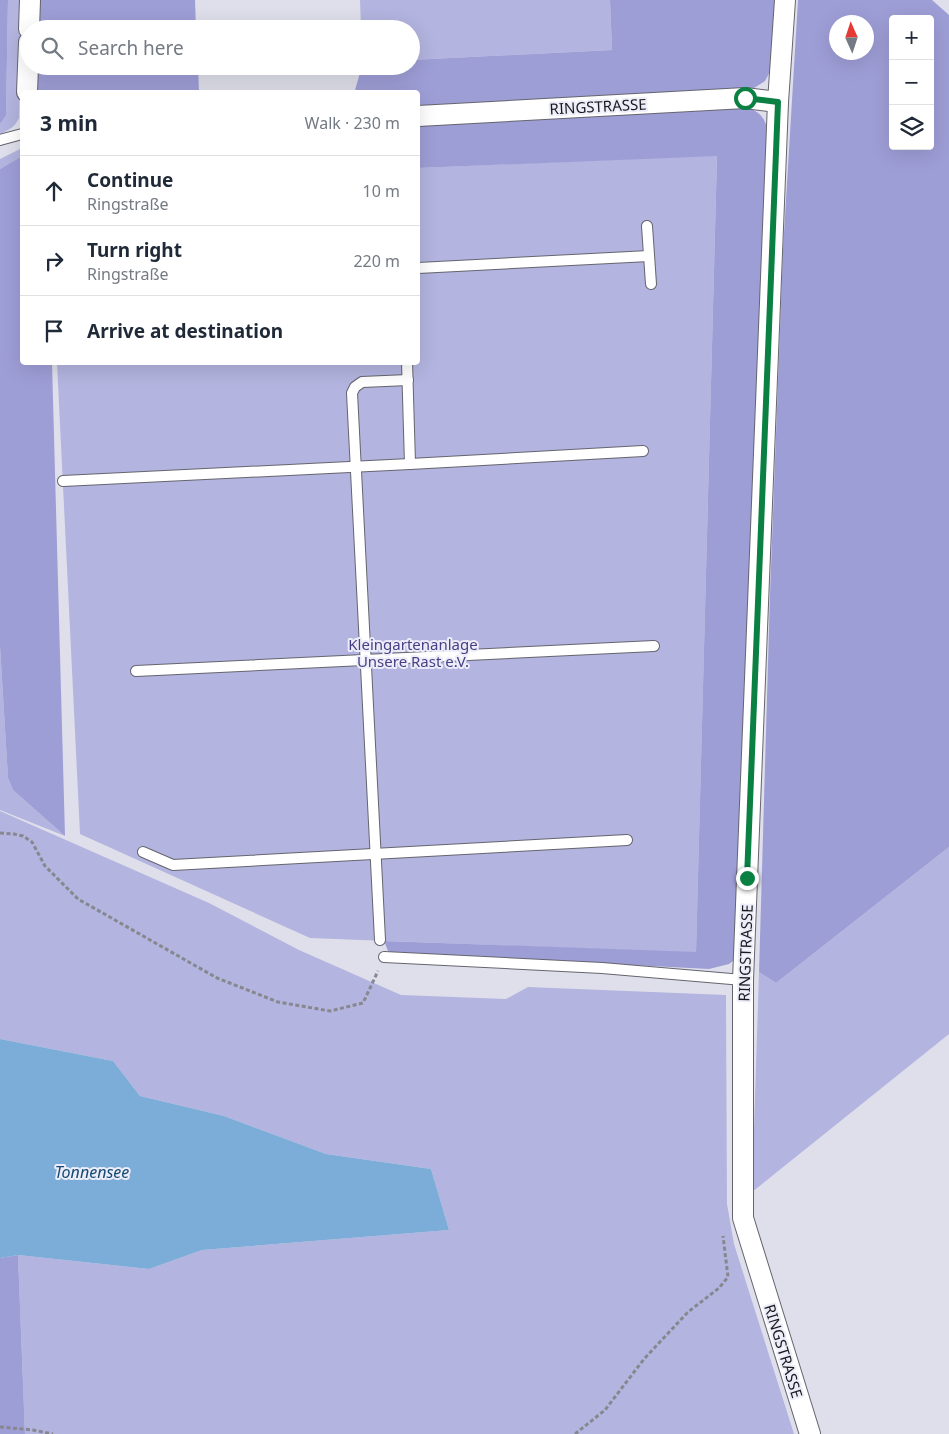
<!DOCTYPE html>
<meta charset="utf-8">
<style>
:root{--surface:#fff;--page:#f6f6f7;--text:#1f2937;--muted:#747a83;--line:#e0e1e3}
body{margin:0;font-family:"Noto Sans",sans-serif;background:var(--page);color:var(--text)}
.controls{position:absolute;right:15px;top:15px;display:grid;overflow:hidden;border-radius:5px;box-shadow:0 5px 20px #0002}
.controls button{width:45px;height:45px;display:grid;place-items:center;padding:0;border:0;border-bottom:1px solid var(--line);background:var(--surface);color:var(--text);font:25px sans-serif}
.compass{position:absolute;left:829px;top:15px;width:45px;height:45px;border-radius:50%;background:var(--surface);box-shadow:0 5px 20px #0002;rotate:357deg}
.stop{position:absolute;width:15px;height:15px;margin:-11px;border:4px solid #0b8043;border-radius:50%;background:#fff}
.stop.end{background:#0b8043;border-color:#fff;box-shadow:0 1px 5px #0008}
.list{margin:0;padding:0;list-style:none}
h2{display:flex;justify-content:space-between;align-items:center;height:65px;margin:0;padding:0 20px;font-size:21px}
h2 small{font-size:16px;font-weight:400;color:var(--muted)}
.list li{display:grid;grid-template-columns:32px 1fr auto;gap:15px;align-items:center;box-sizing:border-box;height:70px;padding:0 20px;border-top:1px solid var(--line)}
.list b{display:block;font-size:19px;white-space:nowrap}
.list p{margin:0;font-size:16px;white-space:nowrap;color:var(--muted)}
.list em{font-size:16px;font-style:normal;color:var(--muted)}
.icon{flex:none;width:28px;height:28px;fill:none;stroke:currentColor;stroke-width:2;stroke-linecap:round;stroke-linejoin:round}
.map{position:relative;flex:none;width:949px;height:1434px;overflow:hidden}
.search{position:absolute;background:var(--surface);box-shadow:0 5px 20px #0002;left:20px;top:20px;width:400px;height:55px;display:flex;align-items:center;gap:12px;box-sizing:border-box;padding:0 18px;border-radius:28px;color:var(--muted);font-size:19px}
.panel{position:absolute;background:var(--surface);box-shadow:0 5px 20px #0002;left:20px;top:90px;width:400px;height:275px;border-radius:5px}
.map>svg:first-child{display:block}
</style>
<div class="map">
<svg width="949" height="1434" viewBox="0 0 949 1434">
<rect width="100%" height="100%" fill="#dfdfeb"/>
<!-- green -->
<g fill="#b3b4df">
<path d="M8,0H22L19,118C15,127 9,130 0,134V124L6,114Z"/>
<polygon points="360,0 610,0 612,50 411,60 411,29 361,29"/>
<polygon points="22,148 22,156 0,169 0,159"/>
<polygon points="717,155 696,953 310,938 80,834 57,363 418,362 418,168"/>
<polygon points="0,646 8,778 13,790 65,836 0,810"/>
<polygon points="0,811 209,903 299,950 401,995 506,999 528,987 726,995 727,1204 734,1244 794,1434 25,1434 18,1255 149,1269 202,1250 449,1230 431,1169 326,1154 224,1116 140,1096 113,1061 0,1039"/>
<polygon points="949,847 949,1034 752,1192 759,972 776,983"/>
</g>
<!-- forest -->
<g fill="#9e9ed7" fill-rule="evenodd">
<polygon points="0,0 8,0 6,115 0,124"/>
<polygon points="37,0 195,0 196,29 36,29"/>
<polygon points="610,0 780,0 772,68 765,81 754,88 418,108 418,92 344,92 344,91 355,90 362,66 411,66 411,60 612,50"/>
<path d="M798,0H932L949,15V847L776,983L759,972L770,594L783,250ZM893,19H930V146H893ZM836,22H866V52H836Z"/>
<polygon points="35,66 198,66 199,92 34,92"/>
<path d="M746,107C758,111 764,116 767,128L737,958L729,964L709,969L393,953L388,951L384,941L696,952L717,156L418,168V124Z"/>
<polygon points="22,156 22,362 52,363 65,836 13,790 8,778 0,646 0,169"/>
<polygon points="18,1255 25,1434 0,1434 0,1258"/>
</g>
<!-- water -->
<polygon fill="#7cacd8" points="0,1039 113,1061 140,1096 224,1116 326,1154 431,1169 449,1230 202,1250 149,1269 18,1255 0,1258"/>
<g fill="none" stroke-linecap="round" stroke-linejoin="round">
<defs>
<g id="lane">
<polyline points="0,140 22,134"/>
<polyline points="647,226 651,284"/>
<polyline points="418,268 649,256"/>
<polyline points="407,362 410,464"/>
<polyline points="63,481 410,464 643,451"/>
<polyline points="136,671 654,646"/>
<polyline points="143,852 173,865 627,840"/>
<polyline points="380,940 352,393 355,387 362,382 408,380"/>
<polyline points="384,957 602,968 743,980"/>
</g>
<g id="street">
<polyline points="785,0 778,102 743,980 743,1218 810,1434"/>
<polyline points="29,29 30,0"/>
<polyline points="27,92 29,42"/>
<polyline points="418,116 745,98 778,102"/>
</g>
</defs>
<!-- lane casing -->
<use href="#lane" stroke="#65656f" stroke-width="12"/>
<!-- street casing -->
<use href="#street" stroke="#65656f" stroke-width="22"/>
<!-- path -->
<g stroke="#878790" stroke-width="3" stroke-dasharray="4 2.5" stroke-linecap="butt">
<polyline points="0,833 14,834 23,836 32,842 45,866 78,899 217,978 278,1002 330,1011 363,1003 378,971"/>
<polyline points="0,1427 33,1430 53,1434"/>
<polyline points="575,1434 605,1410 644,1359 688,1312 719,1288 728,1277 723,1236"/>
</g>
<!-- lane -->
<use href="#lane" stroke="#fff" stroke-width="10"/>
<!-- street -->
<use href="#street" stroke="#fff" stroke-width="20"/>
</g>
<g fill="none" stroke-linecap="round" stroke-linejoin="round">
<!-- route -->
<polyline stroke="#0b8043" stroke-width="6" points="745,98 778,102 747,878"/>
</g>
<g text-anchor="middle" dominant-baseline="central" stroke-width="4" stroke-linejoin="round" paint-order="stroke">
<!-- street labels -->
<g font-size="15" fill="#1a1a1e" stroke="#ecedf8">
<text transform="translate(598 106) rotate(-3)">RINGSTRASSE</text>
<text transform="translate(745 953) rotate(-88)">RINGSTRASSE</text>
<text transform="translate(784 1351) rotate(73)">RINGSTRASSE</text>
</g>
<!-- park labels -->
<g font-size="15" fill="#463f85" stroke="#ecedf8">
<text x="413" y="644">Kleingartenanlage<tspan x="413" dy="17">Unsere Rast e.V.</tspan></text>
</g>
<!-- water labels -->
<g font-size="16" font-style="italic" fill="#154a74" stroke="#ecedf8">
<text x="92" y="1172">Tonnensee</text>
</g>
</g>
</svg>
<div class="controls">
<button>+</button>
<button>−</button>
<button><svg class="icon" aria-label="layers" viewBox="0 0 24 24"><path d="M12 4l9 5-9 5-9-5zM3 14l9 5 9-5"/></svg></button>
</div>
<svg class="compass" viewBox="-18 -18 36 36"><path d="M0-13l5 13h-10z" fill="#e53935"/><path d="M0 13l5-13h-10z" fill="#747a83"/></svg>
<div class="stop" style="left:745px;top:98px"></div>
<div class="stop end" style="left:747px;top:878px"></div>
<div class="search"><svg class="icon" aria-label="search" viewBox="0 0 24 24"><circle cx="10" cy="10" r="6"/><path d="M15 15l6 6"/></svg>Search here</div>
<section class="panel">
<h2>3 min<small>Walk · 230 m</small></h2>
<ul class="list">
<li><svg class="icon" aria-label="ahead" viewBox="0 0 24 24"><path d="M12 20V5M6 11l6-6 6 6"/></svg><div><b>Continue</b><p>Ringstraße</p></div><em>10 m</em></li>
<li><svg class="icon" aria-label="right" viewBox="0 0 24 24"><path d="M7 20v-9h11M14 6l5 5-5 5"/></svg><div><b>Turn right</b><p>Ringstraße</p></div><em>220 m</em></li>
<li><svg class="icon" aria-label="arrive" viewBox="0 0 24 24"><path d="M6 21V4h12l-3 4 3 4H6"/></svg><div><b>Arrive at destination</b></div></li>
</ul>
</section>
</div>
